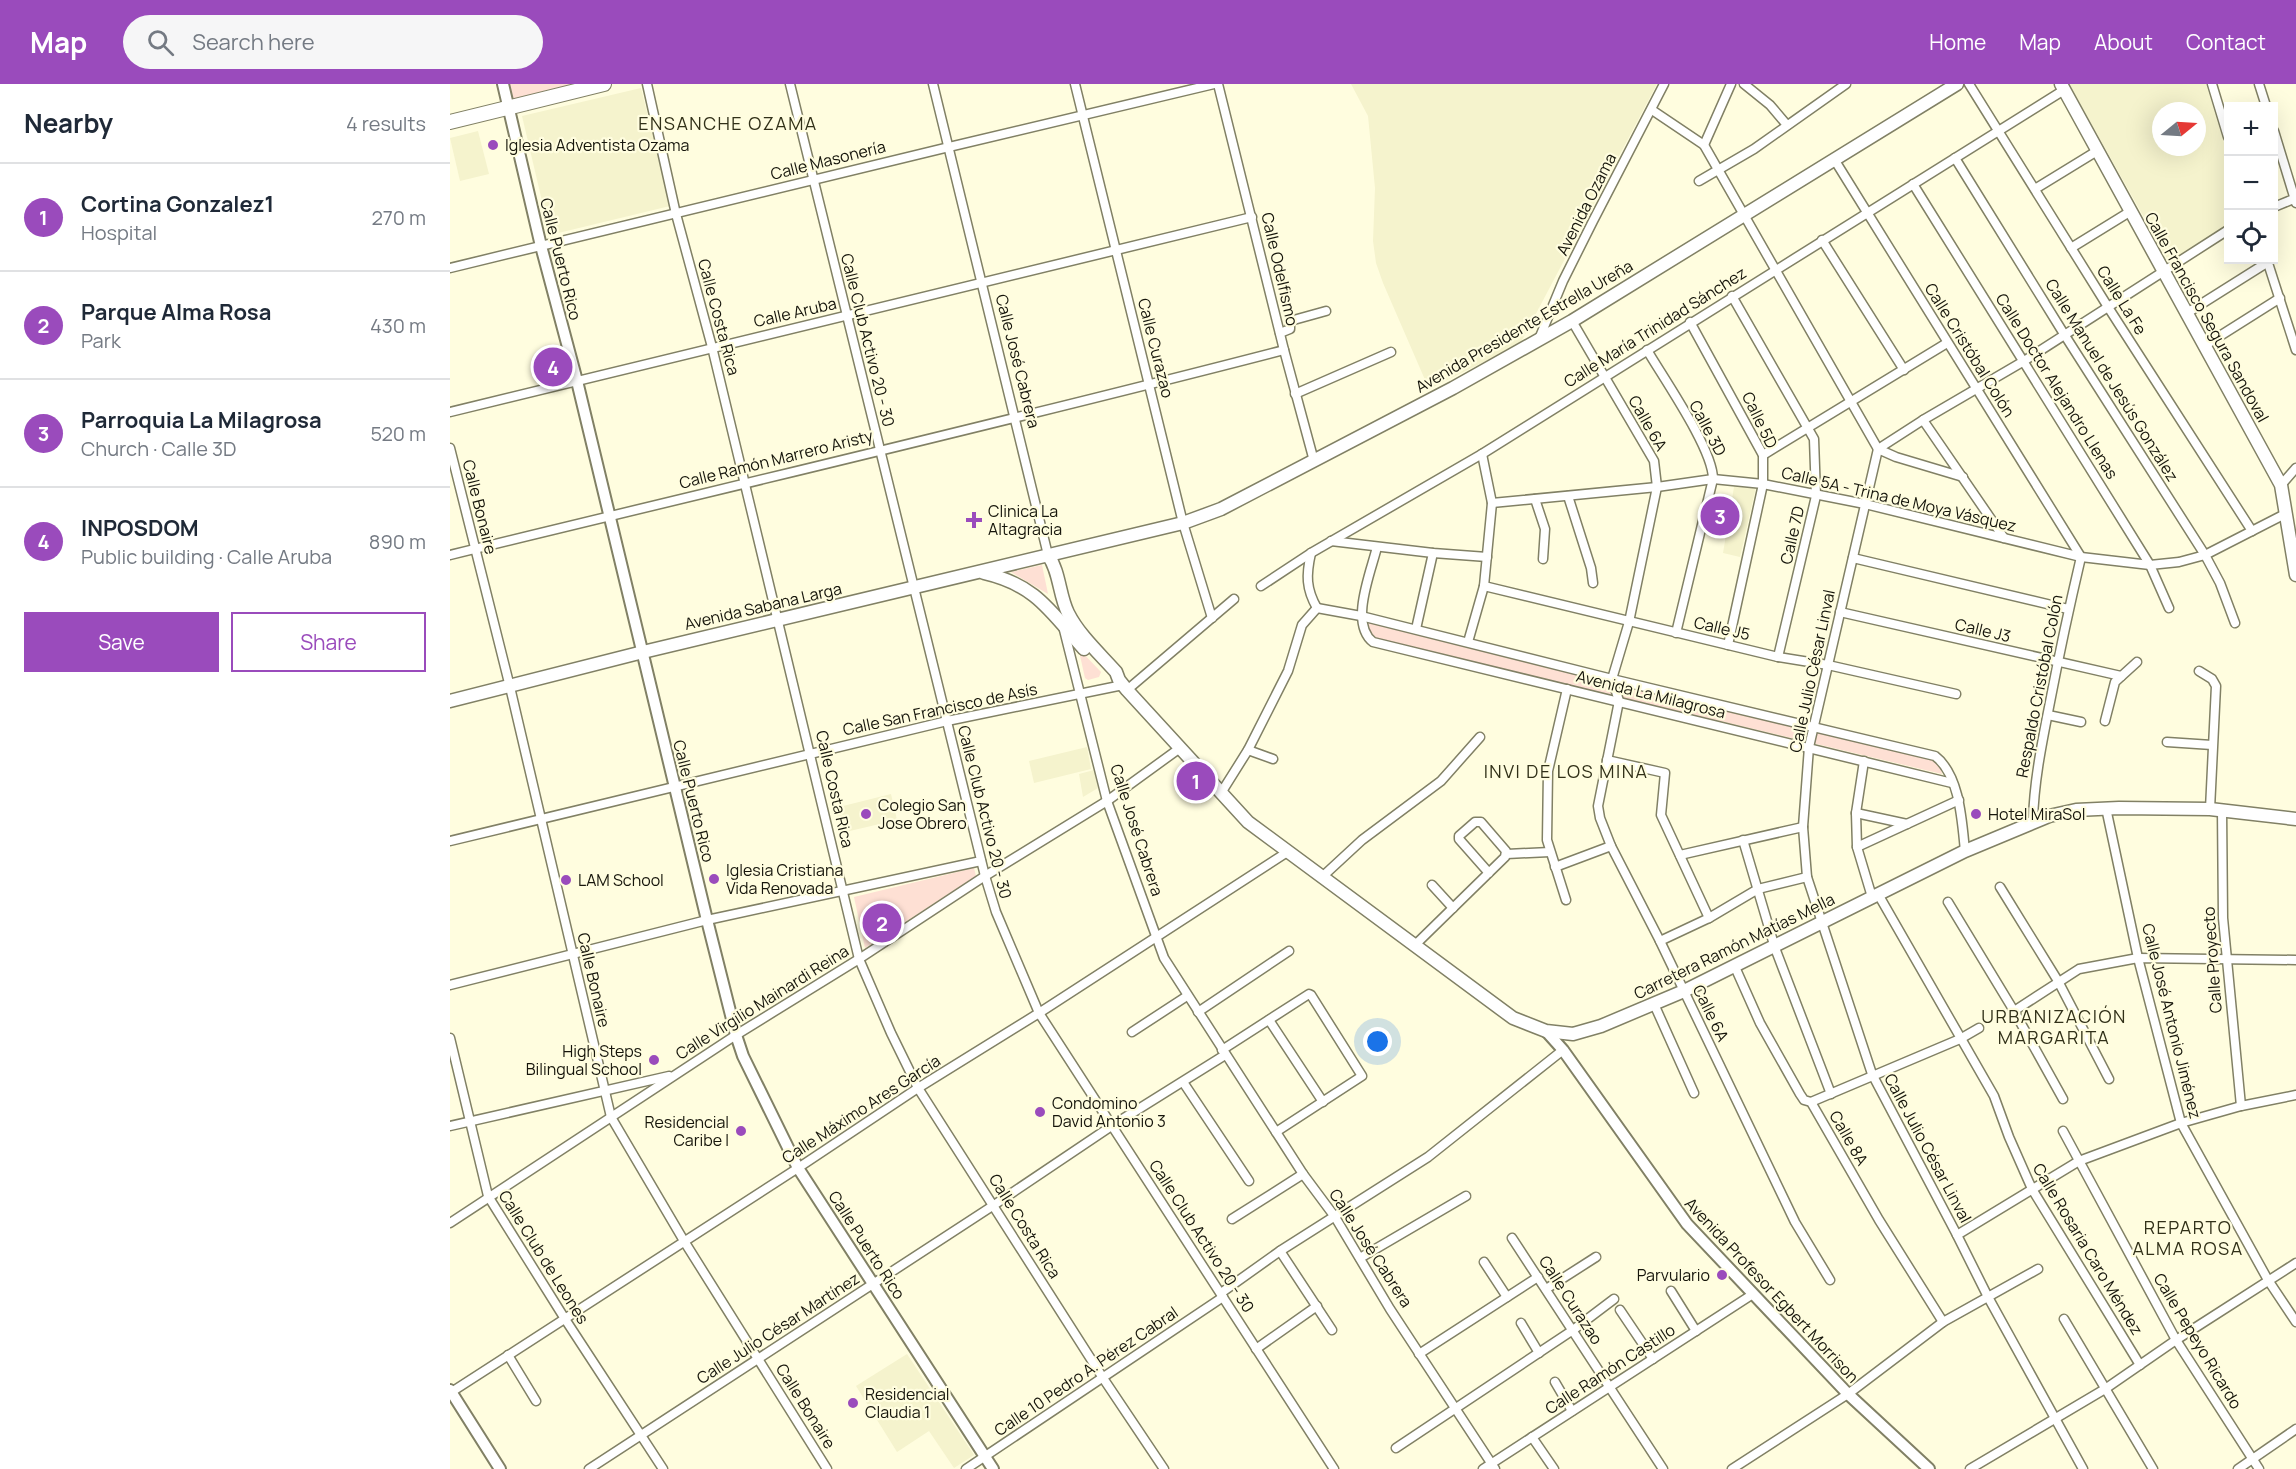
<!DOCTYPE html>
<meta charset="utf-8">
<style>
:root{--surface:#fff;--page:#f6f6f7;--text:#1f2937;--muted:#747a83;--line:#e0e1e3;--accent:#9a4bbc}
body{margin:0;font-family:Manrope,sans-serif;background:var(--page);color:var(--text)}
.controls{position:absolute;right:18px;top:18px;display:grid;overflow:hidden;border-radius:0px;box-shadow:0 6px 24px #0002}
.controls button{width:54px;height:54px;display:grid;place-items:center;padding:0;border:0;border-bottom:2px solid var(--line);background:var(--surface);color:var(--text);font:30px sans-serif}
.compass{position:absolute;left:1702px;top:18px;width:54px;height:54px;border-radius:50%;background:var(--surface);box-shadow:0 6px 24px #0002;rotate:72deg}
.you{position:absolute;left:928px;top:958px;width:21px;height:21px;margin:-15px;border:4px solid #fff;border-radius:50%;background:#1a73e8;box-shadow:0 0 0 9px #1a73e833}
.badge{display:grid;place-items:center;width:39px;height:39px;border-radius:50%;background:var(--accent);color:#fff;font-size:20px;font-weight:700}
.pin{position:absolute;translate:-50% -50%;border:3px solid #fff;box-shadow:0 2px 6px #0006}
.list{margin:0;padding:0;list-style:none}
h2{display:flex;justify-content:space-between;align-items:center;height:78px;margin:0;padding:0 24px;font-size:26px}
h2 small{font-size:20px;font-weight:400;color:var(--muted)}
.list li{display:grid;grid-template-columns:39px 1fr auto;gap:18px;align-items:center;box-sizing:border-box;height:108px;padding:0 24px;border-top:2px solid var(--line)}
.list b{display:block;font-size:22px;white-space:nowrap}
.list p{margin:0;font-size:20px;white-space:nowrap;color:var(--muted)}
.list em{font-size:20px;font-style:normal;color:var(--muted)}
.actions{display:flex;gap:12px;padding:18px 24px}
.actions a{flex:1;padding:14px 0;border:2px solid var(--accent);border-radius:0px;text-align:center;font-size:21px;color:var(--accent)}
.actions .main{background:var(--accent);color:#fff}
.icon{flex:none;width:33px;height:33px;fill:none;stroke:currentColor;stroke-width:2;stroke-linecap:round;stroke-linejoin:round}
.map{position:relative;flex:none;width:1846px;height:1385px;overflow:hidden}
header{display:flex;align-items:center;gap:36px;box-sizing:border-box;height:84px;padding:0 30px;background:var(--accent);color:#fff}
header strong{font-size:28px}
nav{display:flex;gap:33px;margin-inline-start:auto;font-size:21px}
.search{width:420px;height:54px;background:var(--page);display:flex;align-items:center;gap:15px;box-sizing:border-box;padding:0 21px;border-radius:33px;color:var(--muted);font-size:22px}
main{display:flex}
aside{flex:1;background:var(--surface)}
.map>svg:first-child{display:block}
</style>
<header>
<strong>Map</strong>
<div class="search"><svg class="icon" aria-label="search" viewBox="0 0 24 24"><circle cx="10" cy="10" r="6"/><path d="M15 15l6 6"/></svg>Search here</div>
<nav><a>Home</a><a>Map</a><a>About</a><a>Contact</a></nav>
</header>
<main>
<aside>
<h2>Nearby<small>4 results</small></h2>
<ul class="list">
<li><span class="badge">1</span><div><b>Cortina Gonzalez1</b><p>Hospital</p></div><em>270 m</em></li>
<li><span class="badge">2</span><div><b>Parque Alma Rosa</b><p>Park</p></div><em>430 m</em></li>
<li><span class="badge">3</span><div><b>Parroquia La Milagrosa</b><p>Church · Calle 3D</p></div><em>520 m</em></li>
<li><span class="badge">4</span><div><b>INPOSDOM</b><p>Public building · Calle Aruba</p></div><em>890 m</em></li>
</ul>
<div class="actions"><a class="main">Save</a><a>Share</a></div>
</aside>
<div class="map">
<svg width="1846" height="1385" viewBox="0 0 1846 1385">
<rect width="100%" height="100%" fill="#fffddf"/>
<!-- built -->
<g fill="#f5f3cd" fill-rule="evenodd">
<polygon points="901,0 1207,0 1070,260 979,305 933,199 926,179 923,157 925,104 918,32"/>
<path d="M1619,0H1756L1778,72V140L1719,178ZM1711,27H1747V63H1711Z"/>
<polygon points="191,4 220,122 100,151 72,32"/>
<polygon points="28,47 39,90 10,97 0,54"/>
<polygon points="1285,397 1306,403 1290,473 1273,469"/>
<polygon points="637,663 641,685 584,699 579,677"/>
<polygon points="644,686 648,704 633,713 629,690"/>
<polygon points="441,710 447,736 391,749 385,724"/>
<polygon points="457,1270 524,1371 504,1384 479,1347 447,1368 406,1302"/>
</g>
<!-- green -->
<g fill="#fee0d4">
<polygon points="57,0 139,0 62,19"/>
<polygon points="592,481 598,510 561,488"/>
<polygon points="918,538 1484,676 1490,681 1492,690 924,554 918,547"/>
<polygon points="630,566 651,588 649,593 638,596 635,594 629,567"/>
<polygon points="524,784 526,792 415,864 404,813"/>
</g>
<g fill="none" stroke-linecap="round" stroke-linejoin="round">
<defs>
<g id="minor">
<polyline points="197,0 226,130 262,263 409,875 441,949 468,1004 653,1294 714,1385"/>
<polyline points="340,0 535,792 546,828 589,929 884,1385"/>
<polyline points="483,0 598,471"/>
<polyline points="625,0 733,439 762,534"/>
<polyline points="768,0 834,266 864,377"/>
<polyline points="1294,0 1320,21 1337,41"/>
<polyline points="1519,0 1658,223 1802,447"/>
<polyline points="1762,0 1778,53"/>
<polyline points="1809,0 1816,22"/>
<polyline points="1202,26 1254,61 1428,365 1359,663 1353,743 1357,793 1422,990 1507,1151 1538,1213 1633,1385"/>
<polyline points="1824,47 1846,119"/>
<polyline points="1254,61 1281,0"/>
<polyline points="1505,74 1614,250 1755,471 1770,499 1785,539"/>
<path d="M1384,75L1631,473C1620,520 1610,566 1601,613C1593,654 1584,695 1583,737"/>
<polyline points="1249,97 1304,65 1396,0"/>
<polyline points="1463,100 1700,481 1719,524"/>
<polyline points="1585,105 1647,67"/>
<polyline points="1824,123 1846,114"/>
<polyline points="1372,156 1454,286"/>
<polyline points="1621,164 1681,127"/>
<polyline points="1817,176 1846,266"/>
<path d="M0,184C255,122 509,60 764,0"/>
<polyline points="1282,212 1364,355 1366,412 1328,573"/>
<polyline points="1737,229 1818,178"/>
<polyline points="1122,237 1204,377 1207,403 1179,538 1162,595 1169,617 1148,722 1150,734 1161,762 1210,857 1345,1138 1380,1196"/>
<polyline points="1240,238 1313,371 1313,400 1278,561"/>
<polyline points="830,249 840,245 840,237 876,227"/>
<polyline points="1089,255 1113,197 1143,137 1214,0"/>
<polyline points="1754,262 1830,214"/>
<path d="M1197,266C1214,295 1263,365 1263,395L1226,549"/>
<polyline points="845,310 941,268"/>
<polyline points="0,328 802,133"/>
<polyline points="1473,336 1554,454"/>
<polyline points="0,364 60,603 161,1033 234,1157 377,1385"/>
<polyline points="1428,365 1473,336 1574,277 1778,146"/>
<polyline points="1428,365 1446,373 1513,393"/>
<polyline points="1313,371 1497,259"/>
<polyline points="1831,401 1846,384"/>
<polyline points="1118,412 1141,484 1143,499"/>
<polyline points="1085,415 1095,445 1093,475"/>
<polyline points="1042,419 1207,403 1263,395 1313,400 1415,420 1631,473 1700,481 1729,478 1755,471 1837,429"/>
<polyline points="881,457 983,469 1037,473"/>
<path d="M927,463C921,488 899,539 923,558L1502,699"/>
<path d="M861,469C856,491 856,505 867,524"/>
<path d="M0,471C278,403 557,338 834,266"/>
<polyline points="1403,474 1618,525"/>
<polyline points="811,502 861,469 1032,370 1614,6"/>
<polyline points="1034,502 1328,573 1378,581 1506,610"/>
<path d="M867,524L911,532L1162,595L1485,672C1510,691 1512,738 1515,767"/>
<polyline points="1390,528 1671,592"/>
<polyline points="613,542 657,717 714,874 853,1090 885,1133 940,1225 1045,1385"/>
<polyline points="966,545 983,469"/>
<polyline points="1018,558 1034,502 1042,419 1032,370"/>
<polyline points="1749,587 1762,595 1766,602 1760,725"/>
<polyline points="677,606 784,515"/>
<polyline points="1598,631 1631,638"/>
<polyline points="1655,637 1665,598 1687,578"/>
<polyline points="1717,658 1762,661"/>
<polyline points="798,666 823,675"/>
<polyline points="1157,676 1215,689 1211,731 1259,834"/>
<polyline points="1414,677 1406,729 1407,763 1422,813"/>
<polyline points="771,709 798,666 838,587 852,541 867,524"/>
<polyline points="1656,724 1688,874 1731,1039 1818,1196 1846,1238"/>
<polyline points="1772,726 1773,834 1791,1022"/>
<polyline points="1406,729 1457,740"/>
<polyline points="1293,756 1325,864 1381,1010"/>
<polyline points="0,757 497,637 673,601"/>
<polyline points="1407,763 1509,716"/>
<polyline points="1057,770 1100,768"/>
<polyline points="1230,771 1353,743"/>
<polyline points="1105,783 1161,762"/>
<polyline points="872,793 912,756 991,697 1030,653"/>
<polyline points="982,801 1003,824"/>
<polyline points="1550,803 1608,897 1659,995"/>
<polyline points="1428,810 1544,1012 1559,1053 1582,1105 1690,1281"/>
<polyline points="1116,816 1097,756 1098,687 1117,605"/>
<polyline points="1498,818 1564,927 1613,1015"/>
<polyline points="1210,857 1259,834 1308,805 1357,793"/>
<polyline points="965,861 1055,773 1056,767 1031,738 1025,738 1009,752 1009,755 1039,789"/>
<polyline points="1285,883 1310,939 1350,1010 1354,1016 1361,1018 1429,1136 1493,1238"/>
<polyline points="0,901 257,836 531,777"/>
<polyline points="1204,920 1244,1009"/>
<polyline points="1564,927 1629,885 1688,874 1846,876"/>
<polyline points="748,928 839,867"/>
<polyline points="819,936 873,1018"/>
<polyline points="682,948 737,912"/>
<polyline points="0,954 38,1112 115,1235 213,1385"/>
<polyline points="772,966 859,910 861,911 912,992 826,1048"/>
<polyline points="733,998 799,1097"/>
<polyline points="1361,1018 1510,955 1529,944"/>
<polyline points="0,1042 219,992"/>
<polyline points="1613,1047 1726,1256 1809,1385"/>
<polyline points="782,1135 853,1090"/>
<polyline points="0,1139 286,951 409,875 535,792 657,717 730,664"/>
<polyline points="1507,1151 1629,1077 1731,1039 1791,1022 1846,1011"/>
<polyline points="1062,1154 1213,1385"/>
<polyline points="830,1167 882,1246"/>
<polyline points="910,1174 1016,1112"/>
<polyline points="1034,1178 1057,1213"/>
<polyline points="1096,1205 1146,1173"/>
<polyline points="1221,1207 1246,1247"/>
<polyline points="771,1209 830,1167 978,1073 1113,966"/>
<polyline points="1170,1226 1203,1275"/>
<polyline points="1614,1235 1703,1385"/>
<polyline points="1071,1239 1089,1269"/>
<polyline points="806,1265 867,1222"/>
<polyline points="969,1270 1088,1193"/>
<polyline points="58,1271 86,1317"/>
<polyline points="1105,1298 1122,1327"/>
<polyline points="0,1309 348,1084 468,1004 589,929 839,767"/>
<polyline points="1082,1353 1104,1385"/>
<polyline points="946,1364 1123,1246 1164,1215"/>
<polyline points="139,1385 544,1121 663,1041 775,971"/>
<polyline points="516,1385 773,1213"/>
<polyline points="1033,1385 1303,1210"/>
<polyline points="1282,1385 1398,1310 1493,1238 1588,1185"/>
<polyline points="1520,1385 1655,1305 1726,1256 1846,1179"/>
<polyline points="1788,1385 1846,1345"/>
</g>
<g id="tertiary">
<polyline points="53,0 91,162 127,297 257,836 286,951 293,972 348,1084 543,1385"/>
<polyline points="1096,947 1113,966 1237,1140 1398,1310 1479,1385"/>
<polyline points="0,1306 50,1385"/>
</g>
<g id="secondary">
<polyline points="1611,0 1831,401 1846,491"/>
<path d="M598,471C610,488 609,511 618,529C629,551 650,570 666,588L669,596L677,606L798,738L1063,934L1096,947L1123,950L1151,942L1234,907L1515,767L1599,732L1626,726L1669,724L1760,725L1846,735"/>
<path d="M534,489C586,501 600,527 634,565"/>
<polyline points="0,617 193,568 733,439 771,425 1003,304 1122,237 1507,0"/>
</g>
<polyline id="primary" points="0,38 154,0"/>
</defs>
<!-- minor casing -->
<use href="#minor" stroke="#818065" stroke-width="11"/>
<!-- tertiary casing -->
<use href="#tertiary" stroke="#818065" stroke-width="14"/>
<!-- secondary casing -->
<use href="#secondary" stroke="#818065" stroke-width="15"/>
<!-- primary casing -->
<use href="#primary" stroke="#818065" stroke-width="16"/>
<!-- minor -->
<use href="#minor" stroke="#fff" stroke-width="8"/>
<!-- tertiary -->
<use href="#tertiary" stroke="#fff" stroke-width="10"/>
<!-- secondary -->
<use href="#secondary" stroke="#fff" stroke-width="12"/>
<!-- primary -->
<use href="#primary" stroke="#fff" stroke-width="14"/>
</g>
<!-- markers -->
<g fill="#9a4bbc" stroke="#fffddf" stroke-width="2">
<circle cx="43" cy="61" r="6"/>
<path d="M521 427h6v6h6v6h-6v6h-6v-6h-6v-6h6z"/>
<circle cx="416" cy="730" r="6"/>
<circle cx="1526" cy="730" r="6"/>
<circle cx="264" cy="795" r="6"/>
<circle cx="116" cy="796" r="6"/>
<circle cx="204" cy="976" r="6"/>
<circle cx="590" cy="1028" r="6"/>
<circle cx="291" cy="1047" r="6"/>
<circle cx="1272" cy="1191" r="6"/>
<circle cx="403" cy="1319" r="6"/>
</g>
<g text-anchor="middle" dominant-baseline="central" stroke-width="4.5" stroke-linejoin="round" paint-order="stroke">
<!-- poi labels -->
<g font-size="16" fill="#16150b" stroke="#fffddf" text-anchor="start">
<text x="55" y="61">Iglesia Adventista Ozama</text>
<text x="538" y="427">Clinica La<tspan x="538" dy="18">Altagracia</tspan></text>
<text x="428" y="721">Colegio San<tspan x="428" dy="18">Jose Obrero</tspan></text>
<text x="1538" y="730">Hotel MiraSol</text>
<text x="276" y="786">Iglesia Cristiana<tspan x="276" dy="18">Vida Renovada</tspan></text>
<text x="128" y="796">LAM School</text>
<text x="192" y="967" text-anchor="end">High Steps<tspan x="192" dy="18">Bilingual School</tspan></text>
<text x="602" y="1019">Condomino<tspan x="602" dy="18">David Antonio 3</tspan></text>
<text x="279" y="1038" text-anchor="end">Residencial<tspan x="279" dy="18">Caribe I</tspan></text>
<text x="1260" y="1191" text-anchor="end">Parvulario</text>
<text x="415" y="1310">Residencial<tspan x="415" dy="18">Claudia 1</tspan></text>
</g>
<!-- street labels -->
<g font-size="16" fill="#16150b" stroke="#fffddf">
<text transform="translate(378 76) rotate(-14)">Calle Masonería</text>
<text transform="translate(1136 120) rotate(-63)">Avenida Ozama</text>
<text transform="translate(111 175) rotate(76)">Calle Puerto Rico</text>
<text transform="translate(830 185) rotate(77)">Calle Odelfismo</text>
<text transform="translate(1672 216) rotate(58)">Calle La Fe</text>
<text transform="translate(345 228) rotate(-13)">Calle Aruba</text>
<text transform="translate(269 233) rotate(75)">Calle Costa Rica</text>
<text transform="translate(1757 233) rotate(61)">Calle Francisco Segura Sandoval</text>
<text transform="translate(1074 242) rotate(-30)">Avenida Presidente Estrella Ureña</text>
<text transform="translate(1205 243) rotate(-32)">Calle María Trinidad Sánchez</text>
<text transform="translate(418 256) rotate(76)">Calle Club Activo 20 - 30</text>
<text transform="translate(706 264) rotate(76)">Calle Curazao</text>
<text transform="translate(1520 266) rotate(58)">Calle Cristóbal Colón</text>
<text transform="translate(568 277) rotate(76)">Calle José Cabrera</text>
<text transform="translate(1662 296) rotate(58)">Calle Manuel de Jesús González</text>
<text transform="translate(1607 302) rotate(58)">Calle Doctor Alejandro Llenas</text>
<text transform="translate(1310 336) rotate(64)">Calle 5D</text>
<text transform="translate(1198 339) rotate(60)">Calle 6A</text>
<text transform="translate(1258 344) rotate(62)">Calle 3D</text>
<text transform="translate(326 375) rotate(-14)">Calle Ramón Marrero Aristy</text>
<text transform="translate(1449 415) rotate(13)">Calle 5A - Trina de Moya Vásquez</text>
<text transform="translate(30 423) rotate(76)">Calle Bonaire</text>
<text transform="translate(1342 451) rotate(-77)">Calle 7D</text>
<text transform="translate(313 522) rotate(-13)">Avenida Sabana Larga</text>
<text transform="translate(1272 544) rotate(13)">Calle J5</text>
<text transform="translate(1533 546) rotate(13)">Calle J3</text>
<text transform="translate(1362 587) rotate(-78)">Calle Julio César Linval</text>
<text transform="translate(1589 602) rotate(-79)">Respaldo Cristóbal Colón</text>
<text transform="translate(1201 610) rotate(14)">Avenida La Milagrosa</text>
<text transform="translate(490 625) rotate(-12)">Calle San Francisco de Asís</text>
<text transform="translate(385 705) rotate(77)">Calle Costa Rica</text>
<text transform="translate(244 717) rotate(76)">Calle Puerto Rico</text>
<text transform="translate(535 728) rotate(76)">Calle Club Activo 20 - 30</text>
<text transform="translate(687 746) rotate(72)">Calle José Cabrera</text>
<text transform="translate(1284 862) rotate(-26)">Carretera Ramón Matías Mella</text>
<text transform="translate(1762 876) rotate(-94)">Calle Proyecto</text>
<text transform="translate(144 896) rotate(77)">Calle Bonaire</text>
<text transform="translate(312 918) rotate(-32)">Calle Virgilio Mainardi Reina</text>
<text transform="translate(1261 929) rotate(64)">Calle 6A</text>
<text transform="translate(1722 937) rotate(76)">Calle José Antonio Jiménez</text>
<text transform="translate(411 1025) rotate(-33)">Calle Máximo Ares García</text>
<text transform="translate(1399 1054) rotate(60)">Calle 8A</text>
<text transform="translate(1478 1064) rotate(62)">Calle Julio César Linval</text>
<text transform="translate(575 1142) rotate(58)">Calle Costa Rica</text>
<text transform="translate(752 1152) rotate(57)">Calle Club Activo 20 - 30</text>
<text transform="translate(417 1161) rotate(57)">Calle Puerto Rico</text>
<text transform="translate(921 1164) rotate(57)">Calle José Cabrera</text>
<text transform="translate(1638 1165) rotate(59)">Calle Rosaria Caro Méndez</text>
<text transform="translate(94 1173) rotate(58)">Calle Club de Leones</text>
<text transform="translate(1322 1206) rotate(47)">Avenida Profesor Egbert Morrison</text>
<text transform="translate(1121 1216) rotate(57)">Calle Curazao</text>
<text transform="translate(328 1244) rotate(-33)">Calle Julio César Martínez</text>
<text transform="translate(1748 1257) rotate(59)">Calle Pepeyo Ricardo</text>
<text transform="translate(1160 1285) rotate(-33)">Calle Ramón Castillo</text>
<text transform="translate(636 1287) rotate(-34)">Calle 10 Pedro A. Pérez Cabral</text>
<text transform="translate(356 1322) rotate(58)">Calle Bonaire</text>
</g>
<!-- neighbourhood labels -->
<g font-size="18" letter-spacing="1.5" fill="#313018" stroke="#fffddf">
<text x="278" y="39">ENSANCHE OZAMA</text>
<text x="1116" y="687">INVI DE LOS MINA</text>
<text x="1604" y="932">URBANIZACIÓN<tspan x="1604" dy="21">MARGARITA</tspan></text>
<text x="1738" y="1143">REPARTO<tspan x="1738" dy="21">ALMA ROSA</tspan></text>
</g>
</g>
</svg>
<div class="controls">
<button>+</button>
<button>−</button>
<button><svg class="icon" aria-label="locate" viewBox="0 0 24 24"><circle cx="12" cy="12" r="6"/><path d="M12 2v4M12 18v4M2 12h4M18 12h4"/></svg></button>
</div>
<svg class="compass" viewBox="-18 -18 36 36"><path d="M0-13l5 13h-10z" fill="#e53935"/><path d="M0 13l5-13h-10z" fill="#747a83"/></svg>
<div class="you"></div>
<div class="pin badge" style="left:746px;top:697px">1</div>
<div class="pin badge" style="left:432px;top:839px">2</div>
<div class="pin badge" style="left:1270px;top:432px">3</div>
<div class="pin badge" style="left:103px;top:283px">4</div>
</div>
</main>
